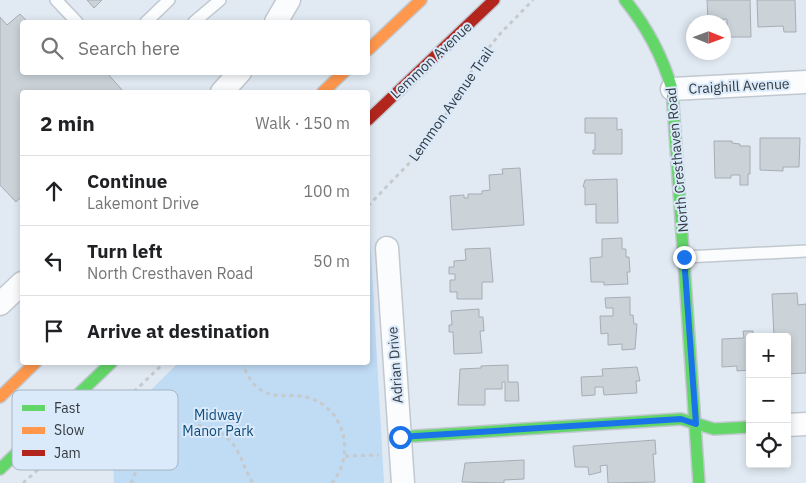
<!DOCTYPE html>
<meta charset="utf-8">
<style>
:root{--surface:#fff;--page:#f2f2f2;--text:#202124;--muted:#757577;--line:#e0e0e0}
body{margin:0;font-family:"IBM Plex Sans",sans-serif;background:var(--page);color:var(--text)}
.controls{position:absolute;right:15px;bottom:15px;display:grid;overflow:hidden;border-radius:5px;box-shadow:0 2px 8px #0003}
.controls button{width:45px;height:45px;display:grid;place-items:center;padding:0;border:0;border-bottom:1px solid var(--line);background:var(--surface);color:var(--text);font:25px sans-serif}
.compass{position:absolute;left:686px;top:15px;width:45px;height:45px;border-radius:50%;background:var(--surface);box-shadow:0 2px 8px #0003;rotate:91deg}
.stop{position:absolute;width:15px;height:15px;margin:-11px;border:4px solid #1a73e8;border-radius:50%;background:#fff}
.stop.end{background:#1a73e8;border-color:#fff;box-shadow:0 1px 5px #0008}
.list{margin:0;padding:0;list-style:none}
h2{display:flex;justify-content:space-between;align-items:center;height:65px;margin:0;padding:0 20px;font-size:21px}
h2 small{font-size:16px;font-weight:400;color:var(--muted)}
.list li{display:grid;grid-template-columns:32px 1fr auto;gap:15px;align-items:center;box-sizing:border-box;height:70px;padding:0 20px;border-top:1px solid var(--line)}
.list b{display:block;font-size:19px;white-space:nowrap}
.list p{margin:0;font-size:16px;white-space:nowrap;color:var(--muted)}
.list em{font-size:16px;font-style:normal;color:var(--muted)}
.icon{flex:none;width:28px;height:28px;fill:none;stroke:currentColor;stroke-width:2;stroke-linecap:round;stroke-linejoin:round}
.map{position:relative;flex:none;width:806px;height:483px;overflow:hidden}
.search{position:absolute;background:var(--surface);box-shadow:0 2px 8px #0003;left:20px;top:20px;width:350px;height:55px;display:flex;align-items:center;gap:12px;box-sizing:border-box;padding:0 18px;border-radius:5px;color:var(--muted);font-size:19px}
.panel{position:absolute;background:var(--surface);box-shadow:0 2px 8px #0003;left:20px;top:90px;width:350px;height:275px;border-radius:5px}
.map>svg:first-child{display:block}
</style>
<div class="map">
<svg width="806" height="483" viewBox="0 0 806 483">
<rect width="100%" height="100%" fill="#e1eaf3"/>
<!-- green -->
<polygon fill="#c0dbf4" points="368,218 369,218 384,483 114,483 112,429 178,363 368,362"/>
<!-- building -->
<g fill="#cbd3d9" stroke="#a6adb4">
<polygon points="87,0 102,0 94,8"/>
<polygon points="707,0 750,0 751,37 727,37 727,19 708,20"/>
<polygon points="757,0 795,0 796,32 784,32 783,26 758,27"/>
<polygon points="20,14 28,22 22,22 22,72 106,72 124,92 22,92 22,196 16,202 0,185 0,17 7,25"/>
<polygon points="585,118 617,118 617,130 622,129 622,154 593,154 593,150 595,150 595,133 585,133"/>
<polygon points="760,138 800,138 799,167 783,167 783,171 760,170"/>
<polygon points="714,141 732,141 732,143 740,144 740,146 750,146 750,174 748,174 748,185 740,185 740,175 731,175 731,178 715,178"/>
<polygon points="520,168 524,225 452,230 450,196 464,195 464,198 468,198 468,194 482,194 482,191 490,190 489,175 503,174 502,169"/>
<polygon points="617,179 618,223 596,223 596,204 585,205 585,187 583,187 585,180"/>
<polygon points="622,238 622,249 626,249 626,257 629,257 630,272 627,272 628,284 604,285 604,282 591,282 590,258 602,257 602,239"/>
<polygon points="490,248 493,282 482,282 482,299 457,299 457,292 450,292 450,280 455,280 455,274 449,274 449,267 454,267 454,261 466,260 465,249"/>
<polygon points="797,293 798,305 806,304 806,373 787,374 787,337 774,337 772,294"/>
<polygon points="630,297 630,315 633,315 634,324 637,324 635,349 622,350 622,344 608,345 608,333 601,334 600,316 613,316 613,308 606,308 605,298"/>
<polygon points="479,309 479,317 483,317 484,331 480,331 482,353 454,354 453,332 449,332 449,325 452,325 451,311"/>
<polygon points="743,331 753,331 753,337 750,337 750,370 737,371 737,366 722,367 722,339 744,338"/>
<polygon points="508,365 508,382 518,382 519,401 505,401 505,382 502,382 502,389 485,389 485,405 458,405 460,369 481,368 481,366"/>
<polygon points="637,367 640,381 636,381 637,393 604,395 603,387 595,387 595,395 582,396 581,377 603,376 602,369"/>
<polygon points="655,440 656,454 653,454 655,482 608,483 607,465 600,466 601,472 589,475 588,467 575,467 573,446"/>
<polygon points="524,460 524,479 504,480 504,483 462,482 465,463"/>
</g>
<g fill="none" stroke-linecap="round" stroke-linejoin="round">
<defs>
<g id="lane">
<polyline points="56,0 77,22"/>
<polyline points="146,22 169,0"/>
<polyline points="194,22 220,0"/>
<polyline points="685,257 806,251"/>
</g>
<g id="street">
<polyline points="276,22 289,0"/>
<polyline points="672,89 806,82"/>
<polyline points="222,92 240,72"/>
<polyline points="387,248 403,483"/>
<polyline points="0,304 22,283"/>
<polyline points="787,425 806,424"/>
</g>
<g id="fast">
<path d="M625,0C647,27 662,55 672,89L699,483"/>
<polyline points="400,437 681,419 714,429 750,427"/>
<polyline points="0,469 112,362"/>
</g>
<g id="slow">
<polyline points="368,50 421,0"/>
<polyline points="323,92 344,72"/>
<polyline points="0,397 36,362"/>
</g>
<polyline id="jam" points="368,120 494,0"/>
</defs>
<!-- lane casing -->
<use href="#lane" stroke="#c1c8cf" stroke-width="14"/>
<!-- street casing -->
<use href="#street" stroke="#c1c8cf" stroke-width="25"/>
<!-- fast casing -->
<use href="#fast" stroke="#c1c8cf" stroke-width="14"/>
<!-- slow casing -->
<use href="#slow" stroke="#c1c8cf" stroke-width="14"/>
<!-- jam casing -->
<use href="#jam" stroke="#c1c8cf" stroke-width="14"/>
<!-- path -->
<g stroke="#c5cacd" stroke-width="3" stroke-dasharray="4 4" stroke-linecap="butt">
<polyline points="368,206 419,153 441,123 474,67 498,36 533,0"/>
<path d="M242,362C246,373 251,384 261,390C277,400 291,393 306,397C345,407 356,454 332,483"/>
<path d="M126,414C150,437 143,455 131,483"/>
<polyline points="135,422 152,430 169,429"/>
<path d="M143,452C150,444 159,434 170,429C189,421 217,425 231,442C242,454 244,470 253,483"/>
<polyline points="345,456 379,455"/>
<polyline points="23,483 59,451 119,406 165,362"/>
</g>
<!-- lane -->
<use href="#lane" stroke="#fafcfd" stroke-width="11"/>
<!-- street -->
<use href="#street" stroke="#fafcfd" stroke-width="22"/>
<!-- fast -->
<use href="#fast" stroke="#63d668" stroke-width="11"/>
<!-- slow -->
<use href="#slow" stroke="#ff974d" stroke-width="11"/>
<!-- jam -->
<use href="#jam" stroke="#b3261e" stroke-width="11"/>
</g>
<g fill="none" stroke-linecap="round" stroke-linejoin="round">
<!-- route -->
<polyline stroke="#1a73e8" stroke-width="6" points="400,437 681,419 696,424 684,257"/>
</g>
<g text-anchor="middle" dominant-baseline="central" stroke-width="4" stroke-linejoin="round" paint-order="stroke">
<!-- street labels -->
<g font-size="14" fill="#343a40" stroke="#daeafa">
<text transform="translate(431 60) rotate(-43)">Lemmon Avenue</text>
<text transform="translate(739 86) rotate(-3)">Craighill Avenue</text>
<text transform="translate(451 104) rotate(-55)">Lemmon Avenue Trail</text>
<text transform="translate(677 160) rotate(-95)">North Cresthaven Road</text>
<text transform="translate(395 365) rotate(-94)">Adrian Drive</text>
</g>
<!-- park labels -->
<g font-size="14" fill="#0c4b7b" stroke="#daeafa">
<text x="218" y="415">Midway<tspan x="218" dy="16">Manor Park</tspan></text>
</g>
</g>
<!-- legend -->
<rect x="12" y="390" width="166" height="80" rx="8" fill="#daeafa" stroke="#a8b5c2" stroke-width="1"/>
<rect x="22" y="405" width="23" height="6" fill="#63d668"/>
<rect x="22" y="427" width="23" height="7" fill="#ff974d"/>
<rect x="22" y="450" width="23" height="6" fill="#b3261e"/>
<g font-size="14" fill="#343a40">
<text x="54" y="413">Fast</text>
<text x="54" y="435">Slow</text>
<text x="54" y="458">Jam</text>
</g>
</svg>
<div class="controls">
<button>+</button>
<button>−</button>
<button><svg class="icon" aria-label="locate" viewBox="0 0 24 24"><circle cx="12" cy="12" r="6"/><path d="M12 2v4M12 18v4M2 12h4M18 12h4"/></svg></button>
</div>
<svg class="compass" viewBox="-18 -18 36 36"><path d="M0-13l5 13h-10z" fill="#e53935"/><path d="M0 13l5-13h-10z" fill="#757577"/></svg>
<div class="stop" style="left:400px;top:437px"></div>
<div class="stop end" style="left:684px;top:257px"></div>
<div class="search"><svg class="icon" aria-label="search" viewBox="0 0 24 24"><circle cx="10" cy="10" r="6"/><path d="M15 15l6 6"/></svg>Search here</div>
<section class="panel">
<h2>2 min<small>Walk · 150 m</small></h2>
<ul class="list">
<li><svg class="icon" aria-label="ahead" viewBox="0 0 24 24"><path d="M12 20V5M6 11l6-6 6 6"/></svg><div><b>Continue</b><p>Lakemont Drive</p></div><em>100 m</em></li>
<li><svg class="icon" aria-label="left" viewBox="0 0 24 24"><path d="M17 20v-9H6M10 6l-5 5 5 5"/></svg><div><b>Turn left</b><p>North Cresthaven Road</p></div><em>50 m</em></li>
<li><svg class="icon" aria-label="arrive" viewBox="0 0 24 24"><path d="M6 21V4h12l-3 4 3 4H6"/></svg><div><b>Arrive at destination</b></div></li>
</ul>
</section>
</div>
